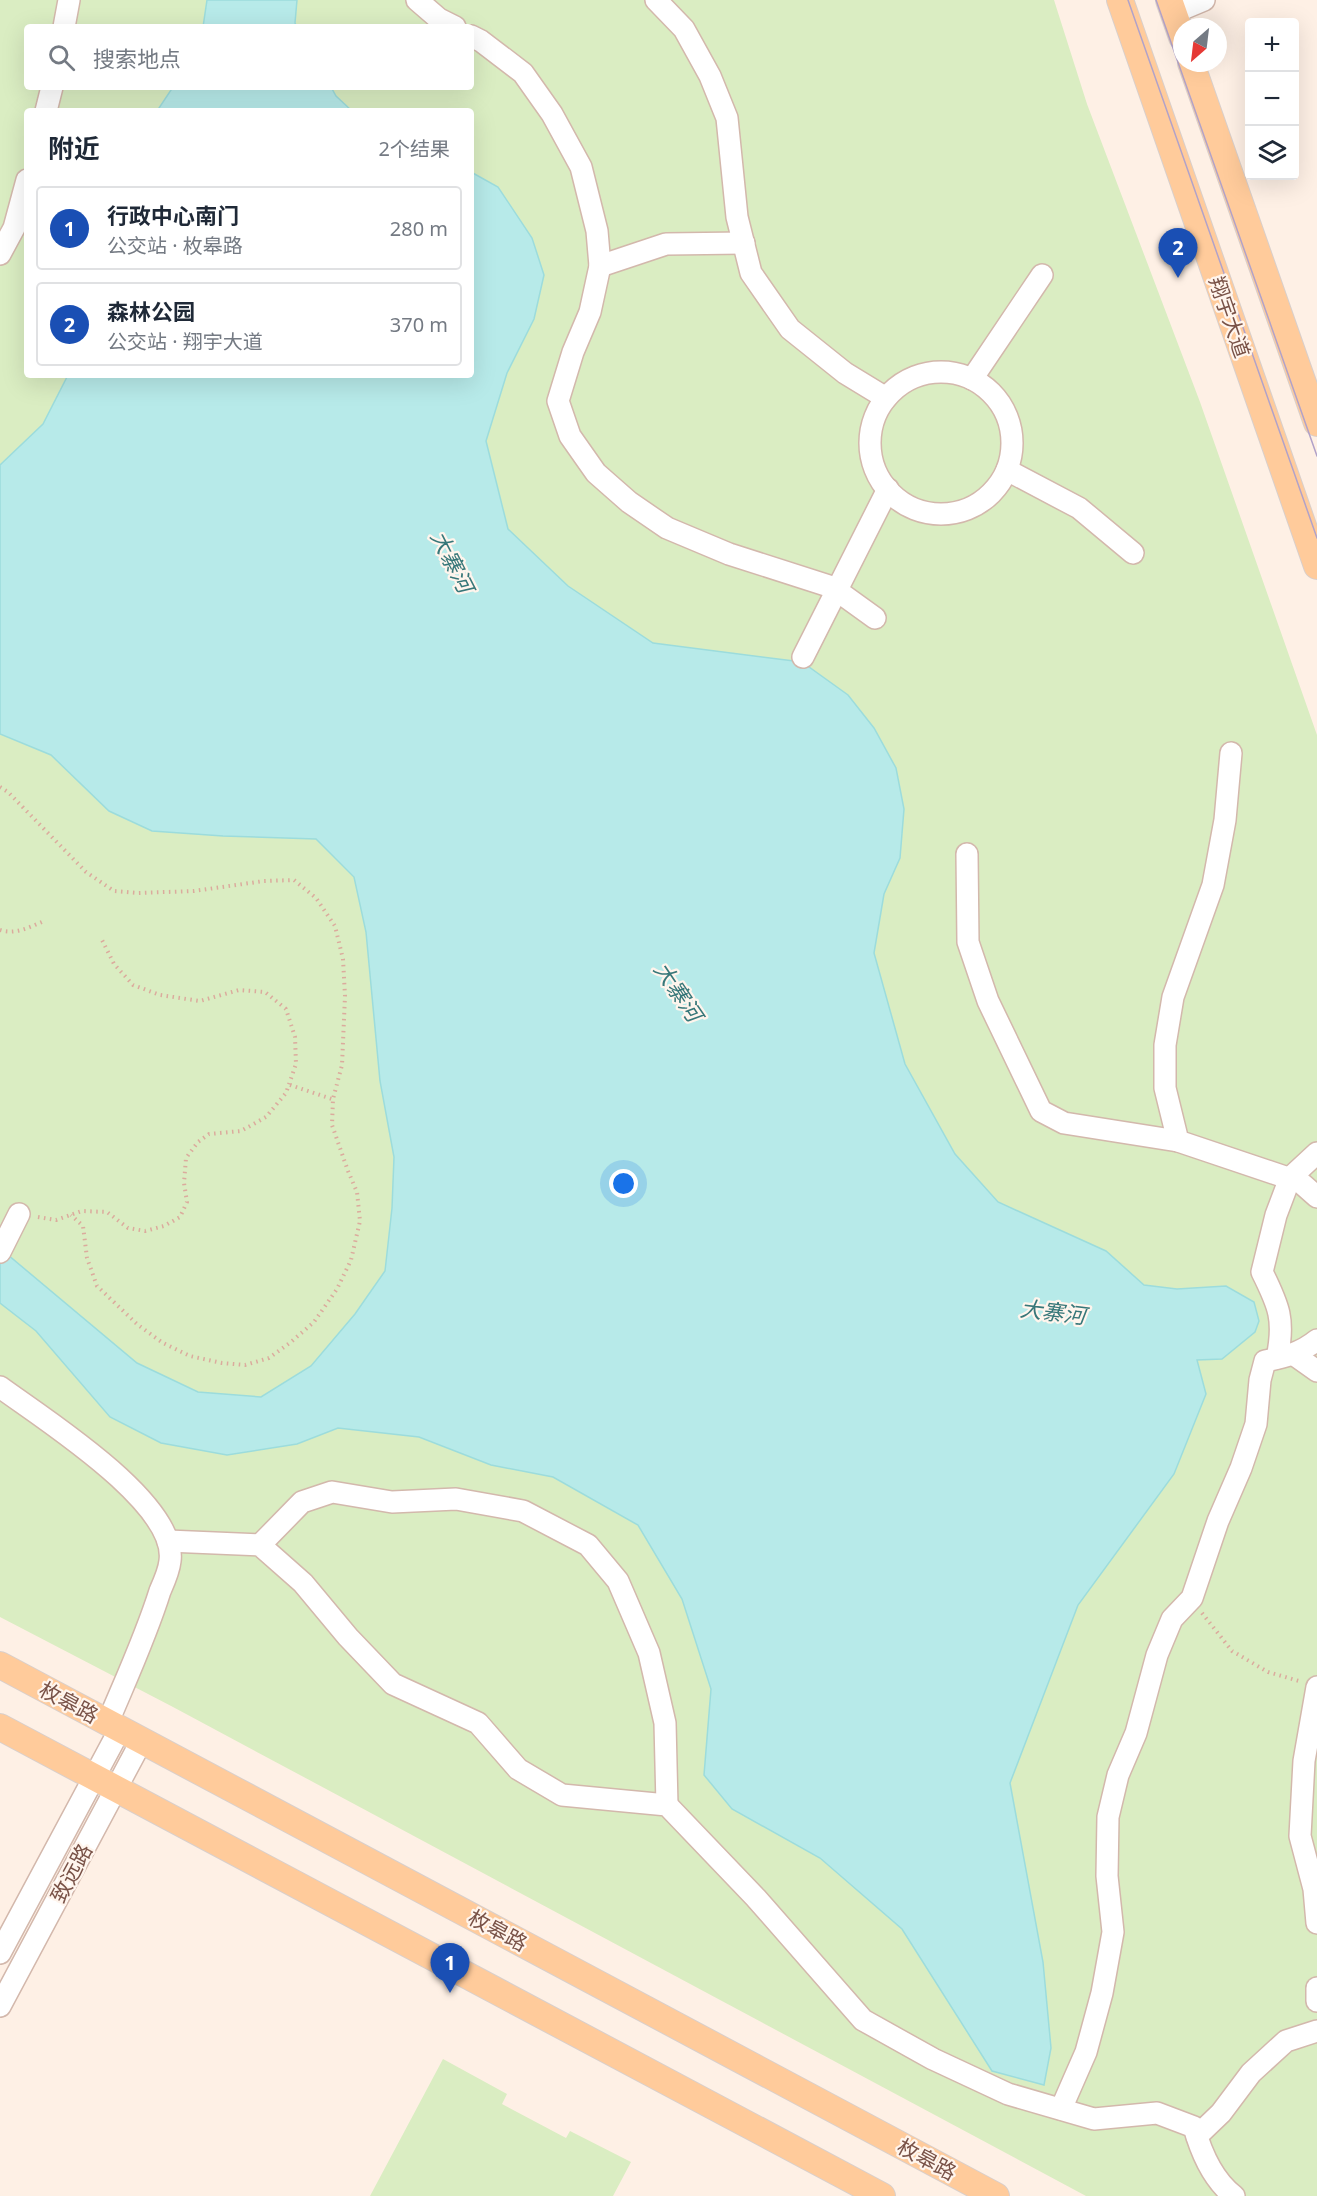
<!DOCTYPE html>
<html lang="zh">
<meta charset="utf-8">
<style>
:root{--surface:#fff;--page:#f6f6f7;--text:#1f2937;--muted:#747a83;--line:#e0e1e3;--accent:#f24d40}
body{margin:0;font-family:"Noto Sans","Noto Sans SC",sans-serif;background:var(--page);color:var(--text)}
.controls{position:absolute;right:18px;top:18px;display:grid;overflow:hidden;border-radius:6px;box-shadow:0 6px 24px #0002}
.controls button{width:54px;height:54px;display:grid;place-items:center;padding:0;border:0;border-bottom:2px solid var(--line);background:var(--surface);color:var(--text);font:30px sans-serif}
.compass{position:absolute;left:1173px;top:18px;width:54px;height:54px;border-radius:50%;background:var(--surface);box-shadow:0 6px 24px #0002;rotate:208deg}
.you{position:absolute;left:624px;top:1184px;width:21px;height:21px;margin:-15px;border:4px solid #fff;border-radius:50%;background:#1a73e8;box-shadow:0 0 0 9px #1a73e833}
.badge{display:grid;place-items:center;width:39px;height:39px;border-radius:50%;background:var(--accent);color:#fff;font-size:20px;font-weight:700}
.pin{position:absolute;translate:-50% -50px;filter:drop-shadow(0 2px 3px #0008)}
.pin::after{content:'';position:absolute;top:32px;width:21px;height:18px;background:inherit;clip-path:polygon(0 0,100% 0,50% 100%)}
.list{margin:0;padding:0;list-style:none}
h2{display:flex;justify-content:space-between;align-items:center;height:78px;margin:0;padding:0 24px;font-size:26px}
h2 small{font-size:20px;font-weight:400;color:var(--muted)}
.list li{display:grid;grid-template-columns:39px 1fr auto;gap:18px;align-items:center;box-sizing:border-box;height:84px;margin:0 12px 12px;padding:0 12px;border:2px solid var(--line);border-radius:6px}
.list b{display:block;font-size:22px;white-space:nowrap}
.list p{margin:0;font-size:20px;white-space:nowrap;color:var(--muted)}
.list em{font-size:20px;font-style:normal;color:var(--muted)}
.icon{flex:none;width:33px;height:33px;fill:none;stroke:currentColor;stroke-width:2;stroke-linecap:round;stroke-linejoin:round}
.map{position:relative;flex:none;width:1317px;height:2196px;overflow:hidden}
.search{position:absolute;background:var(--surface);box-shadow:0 6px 24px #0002;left:24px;top:24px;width:450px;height:66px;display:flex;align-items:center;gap:15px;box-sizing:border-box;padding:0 21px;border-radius:6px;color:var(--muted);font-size:22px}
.panel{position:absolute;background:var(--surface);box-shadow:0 6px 24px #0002;left:24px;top:108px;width:450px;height:270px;border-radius:6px}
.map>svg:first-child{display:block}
</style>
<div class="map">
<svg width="1317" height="2196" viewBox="0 0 1317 2196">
<rect width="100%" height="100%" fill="#fef0e5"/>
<!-- green -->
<g fill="#daedc2" fill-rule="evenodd">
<path d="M0,0H1054L1087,104L1200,402L1317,735V2196H1086L173,1707L0,1617ZM27,27H471V87H27ZM27,111H471V375H27Z"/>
<polygon points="443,2059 507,2094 502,2104 566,2138 570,2131 631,2162 613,2196 370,2196"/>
</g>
<!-- water -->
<g fill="#b7eae9" stroke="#9cdcdc" stroke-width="1.5">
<polygon points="207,0 297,0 295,23 297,27 203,27"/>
<polygon points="173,87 331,87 336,96 352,111 157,111"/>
<polygon points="471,172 498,187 532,238 544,275 534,319 507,373 486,441 508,529 568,586 653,643 802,662 848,695 874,728 896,768 904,809 900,858 884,894 874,953 905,1064 955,1154 998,1202 1106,1251 1144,1285 1177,1289 1226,1286 1254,1302 1259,1321 1255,1332 1222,1359 1197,1360 1206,1394 1174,1474 1078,1605 1010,1783 1043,1962 1051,2048 1044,2085 992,2071 902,1929 820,1858 732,1809 704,1775 711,1689 682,1599 638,1525 553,1477 491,1465 419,1437 338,1428 297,1444 227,1455 161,1443 110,1417 36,1331 0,1303 0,1252 8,1255 137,1363 198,1392 261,1397 311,1366 355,1314 385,1271 392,1208 394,1157 380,1081 366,932 354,877 316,839 223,836 152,831 109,811 51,755 0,734 0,465 43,424 68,375 471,375"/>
</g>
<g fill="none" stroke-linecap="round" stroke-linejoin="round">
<defs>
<g id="minor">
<polyline points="417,0 439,19 455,27"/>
<polyline points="656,0 684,29 710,76 727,118 737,217 751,273 790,329 845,373 886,398"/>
<polyline points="1173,13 1204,0"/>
<polyline points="64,27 69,0"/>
<polyline points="471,36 481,41 523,73 552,114 581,167 597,231 600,266 590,312 573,352 558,401 570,436 596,473 629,502 667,528 729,554 832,587 875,618"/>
<polyline points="46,111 52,87"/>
<polyline points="0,254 14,228 27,180"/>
<polyline points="600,266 666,244 744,243"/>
<circle cx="941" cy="443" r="71"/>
<polyline points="972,379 1042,275"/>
<polyline points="1007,470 1079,508 1133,553"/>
<polyline points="803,657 888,489"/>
<polyline points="1231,753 1225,820 1213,885 1173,997 1165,1045 1165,1088 1178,1141 1300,1182 1317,1197"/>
<polyline points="967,854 968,942 988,1001 1041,1111 1064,1123 1178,1141"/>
<polyline points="0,1252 19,1214"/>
<polyline points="1293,1354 1317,1371"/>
<path d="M1277,1358C1285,1320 1279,1306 1262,1272L1276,1215L1290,1178L1317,1153"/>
<path d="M0,1387C42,1418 178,1503 170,1561C169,1571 164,1582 160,1591C146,1636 126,1679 108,1722"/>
<path d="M168,1541L260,1545L303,1583L348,1637L393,1684L478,1723L518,1769L562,1795L667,1805L756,1898L863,2020L933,2059L1008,2094L1094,2119L1157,2113L1194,2127C1201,2152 1213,2180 1234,2196"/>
<polyline points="260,1545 302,1502 332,1492 392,1502 456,1499 523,1511 588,1545 618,1581 649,1653 665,1723 667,1805"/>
<polyline points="1317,1687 1304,1761 1300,1836 1314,1889 1317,1923"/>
<polyline points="0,1953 120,1729"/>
<polyline points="1317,1988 1317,2001"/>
<polyline points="0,2006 142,1740"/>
<path d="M1061,2109L1086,2052L1102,1993L1113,1932L1107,1876L1108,1817L1118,1775L1136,1733L1157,1655L1172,1619L1192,1598L1218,1521L1241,1468L1256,1424L1260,1380L1265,1361C1285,1357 1301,1353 1317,1340"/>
<polyline points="1197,2136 1221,2113 1251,2073 1286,2041 1317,2031"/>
</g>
<g id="major">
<polyline points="1120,0 1317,566"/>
<polyline points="1169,0 1182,37"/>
<polyline points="1191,63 1317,423"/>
<polyline points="0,1665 996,2196"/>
<polyline points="0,1727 882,2196"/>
</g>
</defs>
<!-- minor casing -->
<use href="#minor" stroke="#d3b8ac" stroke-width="24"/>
<!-- major casing -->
<use href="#major" stroke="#d9cfcb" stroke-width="28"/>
<!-- path -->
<g stroke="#dbab9d" stroke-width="4" stroke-dasharray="1.5 4.5" stroke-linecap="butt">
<polyline points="0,787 8,792 86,872 114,891 138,893 194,891 264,881 294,880 316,898 335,926 343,959 345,996 342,1065 333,1099 332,1125 348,1171 357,1192 360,1221 351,1260 337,1289 314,1322 291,1342 269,1358 245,1365 222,1363 190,1356 163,1343 138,1325 97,1286 87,1258 83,1226 71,1215"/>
<path d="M0,930C15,935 30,927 44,921"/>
<polyline points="290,1085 332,1099"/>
<polyline points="38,1217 56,1220 82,1211 107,1212 128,1228 145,1231 164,1226 180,1217 187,1202 184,1183 186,1158 198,1142 209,1134 241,1131 266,1117 286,1093 296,1064 295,1037 286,1009 265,992 239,990 200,1001 160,995 133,985 114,964 101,938"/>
<polyline points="1202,1613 1232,1651 1268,1672 1299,1681"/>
</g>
<!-- minor -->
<use href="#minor" stroke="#fff" stroke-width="21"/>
<!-- major -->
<use href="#major" stroke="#ffcb9b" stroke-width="26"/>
<!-- tram -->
<g stroke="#b1a2c9" stroke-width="1.5">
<polyline points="1128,0 1317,538"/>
<polyline points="1156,0 1317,456"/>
</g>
</g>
<g text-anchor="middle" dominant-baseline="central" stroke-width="4.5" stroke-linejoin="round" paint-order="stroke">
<!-- street labels -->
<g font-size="21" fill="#795247" stroke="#fff5ed">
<text transform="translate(1230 317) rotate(71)">翔宇大道</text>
<text transform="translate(69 1702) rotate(28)">枚皋路</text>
<text transform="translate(71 1873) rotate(-62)">致远路</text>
<text transform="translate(498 1930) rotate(28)">枚皋路</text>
<text transform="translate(927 2159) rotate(28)">枚皋路</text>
</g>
<!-- water labels -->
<g font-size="22" font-style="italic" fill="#377779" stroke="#fff5ed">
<text transform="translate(453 561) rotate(63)">大寨河</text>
<text transform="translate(679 991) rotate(56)">大寨河</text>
<text transform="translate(1053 1311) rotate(7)">大寨河</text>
</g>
</g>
</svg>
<div class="controls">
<button>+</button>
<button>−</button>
<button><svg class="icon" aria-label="layers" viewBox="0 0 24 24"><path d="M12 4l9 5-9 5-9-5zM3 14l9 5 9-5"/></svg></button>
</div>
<svg class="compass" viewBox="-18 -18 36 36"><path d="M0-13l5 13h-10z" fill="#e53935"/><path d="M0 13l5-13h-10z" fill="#747a83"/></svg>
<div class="you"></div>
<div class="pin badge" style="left:450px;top:1993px;background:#1a4fb4">1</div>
<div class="pin badge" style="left:1178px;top:278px;background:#1a4fb4">2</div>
<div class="search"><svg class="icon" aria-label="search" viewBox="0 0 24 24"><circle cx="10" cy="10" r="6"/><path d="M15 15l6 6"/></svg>搜索地点</div>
<section class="panel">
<h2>附近<small>2个结果</small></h2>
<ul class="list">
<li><span class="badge" style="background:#1a4fb4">1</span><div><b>行政中心南门</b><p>公交站 · 枚皋路</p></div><em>280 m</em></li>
<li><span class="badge" style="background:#1a4fb4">2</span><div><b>森林公园</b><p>公交站 · 翔宇大道</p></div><em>370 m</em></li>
</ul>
</section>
</div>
